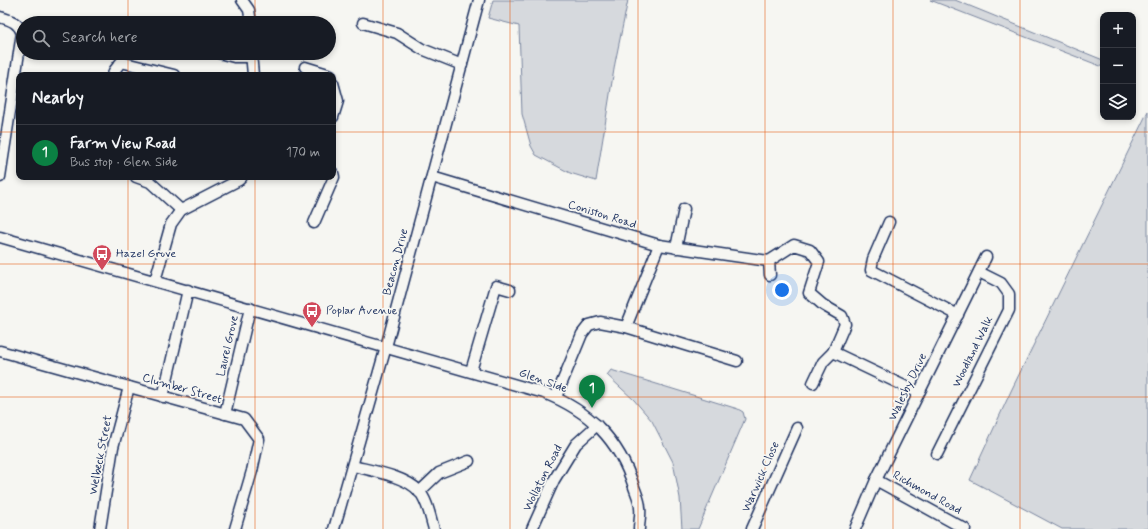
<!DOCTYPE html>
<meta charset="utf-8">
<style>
:root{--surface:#171b24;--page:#20242c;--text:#f1f3f6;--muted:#9ea1a6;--line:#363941;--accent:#0b8043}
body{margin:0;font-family:Mynerve,sans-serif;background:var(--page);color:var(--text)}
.controls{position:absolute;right:12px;top:12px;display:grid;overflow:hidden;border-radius:8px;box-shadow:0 2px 6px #0003}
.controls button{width:36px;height:36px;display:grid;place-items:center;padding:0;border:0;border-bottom:1px solid var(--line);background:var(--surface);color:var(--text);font:20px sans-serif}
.you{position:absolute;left:782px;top:290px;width:14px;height:14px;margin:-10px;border:3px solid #fff;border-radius:50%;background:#1a73e8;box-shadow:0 0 0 6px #1a73e833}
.badge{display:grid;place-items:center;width:26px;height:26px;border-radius:50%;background:var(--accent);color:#fff;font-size:13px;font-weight:700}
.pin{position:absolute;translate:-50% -33px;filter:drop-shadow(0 1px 2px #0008)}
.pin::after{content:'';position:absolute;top:21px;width:14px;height:12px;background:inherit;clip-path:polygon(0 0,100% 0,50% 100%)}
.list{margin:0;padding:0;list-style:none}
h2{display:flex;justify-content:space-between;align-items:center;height:52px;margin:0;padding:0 16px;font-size:17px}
h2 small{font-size:13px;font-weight:400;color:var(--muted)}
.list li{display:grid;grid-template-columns:26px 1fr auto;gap:12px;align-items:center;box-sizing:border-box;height:56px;padding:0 16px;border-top:1px solid var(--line)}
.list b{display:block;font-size:15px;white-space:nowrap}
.list p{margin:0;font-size:13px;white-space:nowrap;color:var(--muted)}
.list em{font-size:13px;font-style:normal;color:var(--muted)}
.icon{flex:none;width:22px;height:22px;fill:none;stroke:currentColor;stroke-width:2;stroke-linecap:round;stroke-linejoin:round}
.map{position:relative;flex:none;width:1148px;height:529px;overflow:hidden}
.search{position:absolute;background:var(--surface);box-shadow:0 2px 6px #0003;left:16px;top:16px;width:320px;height:44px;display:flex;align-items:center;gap:10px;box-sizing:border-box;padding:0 14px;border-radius:22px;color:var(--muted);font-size:15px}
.panel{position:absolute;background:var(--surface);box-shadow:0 2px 6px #0003;left:16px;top:72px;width:320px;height:108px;border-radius:8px}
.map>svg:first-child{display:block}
</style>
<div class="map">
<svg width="1148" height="529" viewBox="0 0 1148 529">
<rect width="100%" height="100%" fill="#f6f6f2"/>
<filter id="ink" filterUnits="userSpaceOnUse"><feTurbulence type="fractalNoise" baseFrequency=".025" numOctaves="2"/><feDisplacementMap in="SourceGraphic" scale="8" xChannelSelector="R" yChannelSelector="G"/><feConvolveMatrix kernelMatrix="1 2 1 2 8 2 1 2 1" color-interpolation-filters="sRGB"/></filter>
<g filter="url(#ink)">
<!-- green -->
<g fill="#d6d9dd" stroke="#78849e">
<polygon points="493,0 628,0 615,63 596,181 570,173 536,155 531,146 522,114 519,26 488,18"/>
<polygon points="930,0 955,0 1103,60 1103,67"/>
<polygon points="1148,111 1148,529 1062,529 970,480 1011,391"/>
<polygon points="611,370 738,409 743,412 745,419 698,529 682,529 680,498 673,462 652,421 634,400 607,375"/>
</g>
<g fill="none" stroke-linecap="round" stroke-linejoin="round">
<defs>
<g id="street">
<polyline points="242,0 249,10 251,23"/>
<path d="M0,17C10,20 18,22 22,33L0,177"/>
<polyline points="363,23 397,33 422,49 462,65"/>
<polyline points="219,53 234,57 251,57"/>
<polyline points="251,53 253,75"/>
<polyline points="305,67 331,75"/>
<polyline points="113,75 114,71 121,62 174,75"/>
<polyline points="333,83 338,101 333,117"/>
<polyline points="136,177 150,182 181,210"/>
<polyline points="432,177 659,245 769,261"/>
<polyline points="889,222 873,259 871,270 958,315"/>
<polyline points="314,223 334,177 333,173"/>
<path d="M0,237L544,393C590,411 619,440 634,487C636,493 640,501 640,508C641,514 639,522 639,529"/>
<polyline points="676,248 684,209"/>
<polyline points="769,261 794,245 810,250 819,262 809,293 823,305 842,316 845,324 833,352 823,362 813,383"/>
<polyline points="769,261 770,275"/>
<polyline points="155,281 171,224 181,210 239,180 242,177"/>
<polyline points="626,327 659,245"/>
<polyline points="0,351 244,419 259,439 252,471 235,529"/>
<polyline points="833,352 919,393"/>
<polyline points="471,371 496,286 510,290"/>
<polyline points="163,397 188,290"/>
<polyline points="556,397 582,334 589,325 600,322 626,327 737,361"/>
<polyline points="225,414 250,308"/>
<polyline points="937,454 1009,310 1009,294 1001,283 979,272"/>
<path d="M353,466C373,471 405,476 419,491C428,501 430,517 434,529"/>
<polyline points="876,480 965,529"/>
<polyline points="419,492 439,473 469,461"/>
<polyline points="100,529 113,447 129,387"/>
<polyline points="334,529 386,347 479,0"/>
<polyline points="532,529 554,480 576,444 597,425"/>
<polyline points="752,529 797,428"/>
<polyline points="855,529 876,480 986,257"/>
</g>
</defs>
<!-- street casing -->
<use href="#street" stroke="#1b2f5e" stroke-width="13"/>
<!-- street -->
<use href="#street" stroke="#f6f6f2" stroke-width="10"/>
</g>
</g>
<!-- grid -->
<path fill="none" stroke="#e8590c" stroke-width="1" stroke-opacity="0.55" d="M128,0V23M255,0V23M383,0V529M510,0V529M638,0V529M765,0V529M893,0V529M1020,0V529M128,53V75M255,53V75M0,132H19M333,132H1148M128,177V529M255,177V529M0,264H1148M0,397H1148"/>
<!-- icons -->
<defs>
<symbol id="bus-pin" viewBox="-11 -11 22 30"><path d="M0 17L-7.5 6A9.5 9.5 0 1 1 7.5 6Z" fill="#d1495b" stroke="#f6f6f2"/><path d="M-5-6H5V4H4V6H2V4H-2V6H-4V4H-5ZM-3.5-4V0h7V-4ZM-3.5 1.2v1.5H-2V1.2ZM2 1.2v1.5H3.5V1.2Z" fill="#fff"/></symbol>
</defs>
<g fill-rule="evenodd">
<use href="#bus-pin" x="91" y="243" width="22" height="30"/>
<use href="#bus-pin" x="301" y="300" width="22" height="30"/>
</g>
<g text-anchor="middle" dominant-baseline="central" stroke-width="3.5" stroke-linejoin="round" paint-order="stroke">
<!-- street labels -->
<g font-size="12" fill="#1b2f5e" stroke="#f6f6f2">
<text transform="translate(602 215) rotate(17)">Coniston Road</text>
<text transform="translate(396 262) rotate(-75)">Beacon Drive</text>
<text transform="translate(228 346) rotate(-77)">Laurel Grove</text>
<text transform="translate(973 352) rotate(-64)">Woodland Walk</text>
<text transform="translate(543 381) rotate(20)">Glen Side</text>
<text transform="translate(908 387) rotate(-64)">Walesby Drive</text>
<text transform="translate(182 389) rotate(16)">Clumber Street</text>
<text transform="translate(101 455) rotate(-79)">Welbeck Street</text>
<text transform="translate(761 477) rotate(-66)">Warwick Close</text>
<text transform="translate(543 478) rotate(-63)">Wollaton Road</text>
<text transform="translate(927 493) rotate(29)">Richmond Road</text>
</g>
<!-- poi labels -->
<g font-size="12" fill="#1b2f5e" stroke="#f6f6f2" text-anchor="start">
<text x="116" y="254">Hazel Grove</text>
<text x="326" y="311">Poplar Avenue</text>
</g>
</g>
</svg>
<div class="controls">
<button>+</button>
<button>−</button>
<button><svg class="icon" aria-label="layers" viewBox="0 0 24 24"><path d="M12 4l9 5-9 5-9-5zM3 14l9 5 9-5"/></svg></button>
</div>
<div class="you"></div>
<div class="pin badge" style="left:592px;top:408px">1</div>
<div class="search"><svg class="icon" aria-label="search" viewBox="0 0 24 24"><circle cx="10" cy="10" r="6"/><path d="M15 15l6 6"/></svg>Search here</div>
<section class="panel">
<h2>Nearby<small></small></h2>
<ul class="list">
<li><span class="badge">1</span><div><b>Farm View Road</b><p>Bus stop · Glen Side</p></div><em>170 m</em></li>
</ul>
</section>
</div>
